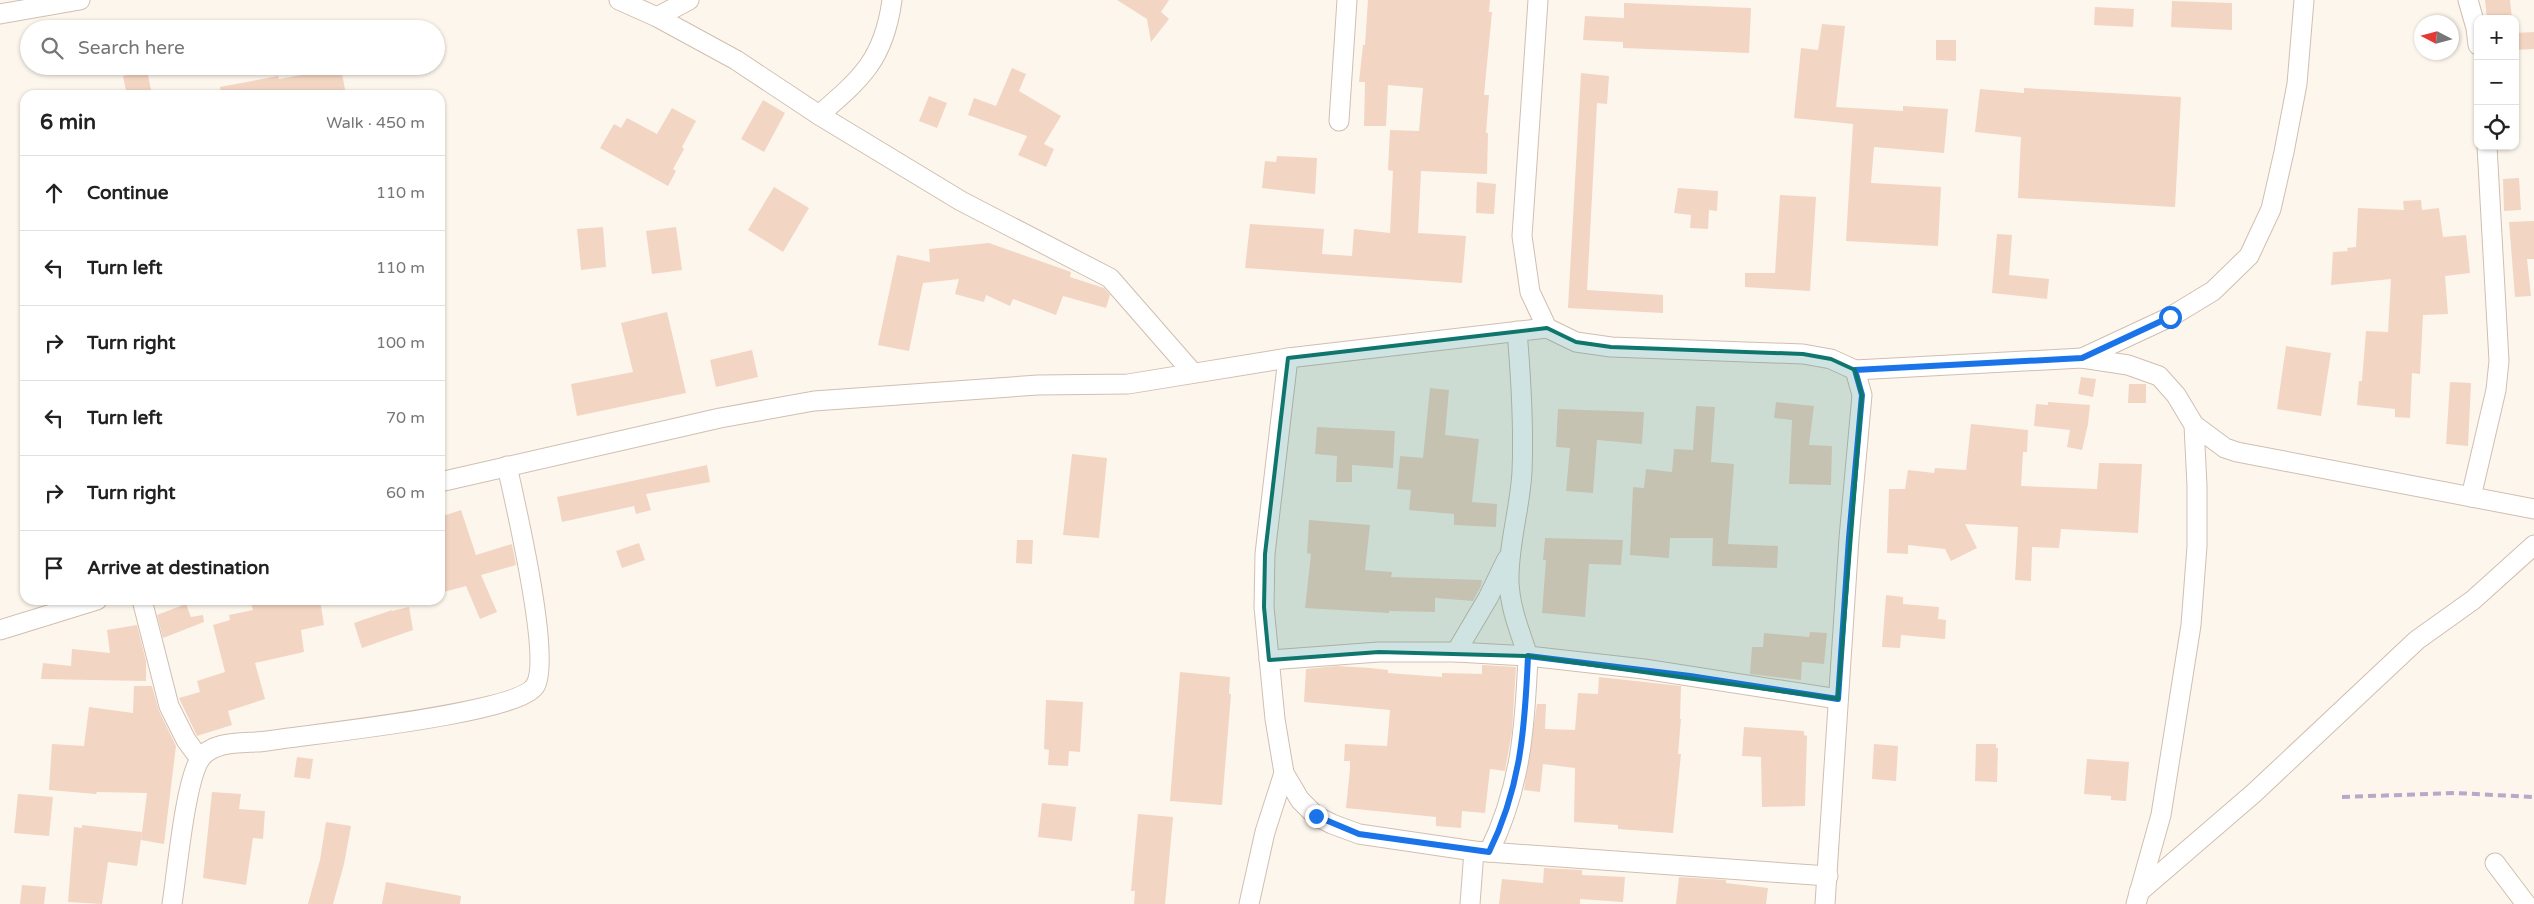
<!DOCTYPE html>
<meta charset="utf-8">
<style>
:root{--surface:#fff;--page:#f6f6f6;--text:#222;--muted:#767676;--line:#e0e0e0}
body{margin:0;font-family:"Varela Round",sans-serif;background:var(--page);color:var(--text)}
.controls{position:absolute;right:15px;top:15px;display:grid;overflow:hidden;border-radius:10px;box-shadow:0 1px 4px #0004}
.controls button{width:45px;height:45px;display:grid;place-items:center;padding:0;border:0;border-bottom:1px solid var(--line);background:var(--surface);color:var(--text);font:25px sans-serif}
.compass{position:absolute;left:2414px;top:15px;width:45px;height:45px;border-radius:50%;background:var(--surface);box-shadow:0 1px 4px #0004;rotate:276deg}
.stop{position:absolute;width:15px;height:15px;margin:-11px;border:4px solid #1a73e8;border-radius:50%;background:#fff}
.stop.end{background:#1a73e8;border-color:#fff;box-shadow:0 1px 5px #0008}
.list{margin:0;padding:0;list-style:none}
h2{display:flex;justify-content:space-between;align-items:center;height:65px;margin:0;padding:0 20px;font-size:21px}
h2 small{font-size:16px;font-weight:400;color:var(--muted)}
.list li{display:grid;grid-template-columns:32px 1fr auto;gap:15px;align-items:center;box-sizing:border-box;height:75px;padding:0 20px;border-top:1px solid var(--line)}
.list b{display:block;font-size:19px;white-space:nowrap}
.list em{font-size:16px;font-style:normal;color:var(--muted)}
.icon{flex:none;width:28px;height:28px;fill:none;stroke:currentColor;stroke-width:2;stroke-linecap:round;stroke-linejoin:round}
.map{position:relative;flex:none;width:2534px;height:904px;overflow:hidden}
.search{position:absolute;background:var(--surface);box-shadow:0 1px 4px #0004;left:20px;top:20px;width:425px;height:55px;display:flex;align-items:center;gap:12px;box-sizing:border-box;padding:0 18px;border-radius:28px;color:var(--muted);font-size:19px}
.panel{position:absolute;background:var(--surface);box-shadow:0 1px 4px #0004;left:20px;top:90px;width:425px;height:515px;border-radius:15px}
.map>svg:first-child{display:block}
</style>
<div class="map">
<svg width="2534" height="904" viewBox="0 0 2534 904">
<rect width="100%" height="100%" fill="#fdf6ec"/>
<!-- building -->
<g fill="#f3d5c3">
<polygon points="1117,0 1169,0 1161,12 1169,19 1151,42 1147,19"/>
<polygon points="1368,0 1490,0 1489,12 1492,12 1484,95 1489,95 1486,133 1488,133 1487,174 1421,171 1418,233 1466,236 1462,283 1245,268 1250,224 1324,229 1322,254 1352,256 1354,229 1390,233 1393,171 1388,170 1390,130 1419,131 1423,88 1388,85 1386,126 1364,126 1365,82 1359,82 1363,45 1365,45"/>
<polygon points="2485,0 2510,0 2512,19 2487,19"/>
<polygon points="2172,1 2232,3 2232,30 2171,27"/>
<polygon points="1624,3 1751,8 1749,53 1623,48 1623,42 1583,40 1585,16 1624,18"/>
<polygon points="2095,7 2134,9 2133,27 2094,25"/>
<polygon points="1822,24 1845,26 1836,107 1903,111 1903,106 1948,109 1944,153 1874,147 1871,183 1941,187 1938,246 1846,241 1853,124 1794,118 1801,48 1818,50"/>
<polygon points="2534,32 2534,49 2515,50 2515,33"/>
<polygon points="1936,40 1956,40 1956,61 1936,60"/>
<polygon points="341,68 346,95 221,95 220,87 278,76 279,79"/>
<polygon points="1012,68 1026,74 1019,91 1061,116 1044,144 1054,149 1046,167 1018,155 1027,136 968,115 974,98 996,106"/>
<polygon points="147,70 152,95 127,95 123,76"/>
<polygon points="1581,73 1609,76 1607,104 1597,103 1587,290 1663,295 1663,313 1568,308"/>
<polygon points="2024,88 2181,97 2175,207 2018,198 2021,137 1975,132 1980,89 2024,93"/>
<polygon points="929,96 947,103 937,128 919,121"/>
<polygon points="763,100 785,113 764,152 741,139"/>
<polygon points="672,108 696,121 682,147 684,149 673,169 676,171 668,186 600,148 614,124 621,128 627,118 657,134"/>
<polygon points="1277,156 1317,158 1315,194 1262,188 1265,161 1276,162"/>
<polygon points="2519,178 2521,210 2504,211 2503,179"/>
<polygon points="1477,182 1496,184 1494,214 1476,213"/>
<polygon points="774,187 809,208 783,252 748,230"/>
<polygon points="1678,188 1718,191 1717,211 1709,210 1708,229 1690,228 1691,215 1674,213"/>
<polygon points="1780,195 1816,197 1810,291 1745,287 1745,273 1775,273"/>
<polygon points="2421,200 2422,210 2439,208 2443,237 2466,235 2470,273 2445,276 2448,314 2423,315 2420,374 2412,373 2410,418 2395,417 2395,409 2357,405 2359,381 2362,381 2366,331 2388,332 2391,279 2331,285 2333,252 2348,251 2347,248 2356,247 2358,208 2404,210 2403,201"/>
<polygon points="2534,221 2534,259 2527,259 2531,296 2515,297 2509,222"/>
<polygon points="603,227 606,267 581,270 577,229"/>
<polygon points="676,227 682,270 652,274 646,231"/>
<polygon points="1997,234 2012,235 2009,275 2049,279 2047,299 1992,293"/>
<polygon points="989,243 1071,272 1070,277 1104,288 1110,295 1106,308 1063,296 1056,315 1013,299 1010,306 986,295 984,302 955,294 959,279 923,283 909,351 878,345 897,255 930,262 929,249"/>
<polygon points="667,312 686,393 577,416 571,384 633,372 621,323"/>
<polygon points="2286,346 2331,353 2321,416 2277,409"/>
<polygon points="752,350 758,377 716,387 710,360"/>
<polygon points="2081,377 2096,379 2093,397 2078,394"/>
<polygon points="2450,382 2471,383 2468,446 2446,444"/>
<polygon points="2129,384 2146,384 2146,403 2128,403"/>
<polygon points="1430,388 1449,390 1445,435 1479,439 1472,502 1497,504 1496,527 1454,525 1454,514 1409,510 1411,490 1397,489 1400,456 1423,458"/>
<polygon points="1776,402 1814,406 1809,445 1832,446 1831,485 1789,484 1792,420 1774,418"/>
<polygon points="2048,402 2090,405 2088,424 2082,450 2067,447 2070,430 2034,426 2036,404 2048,405"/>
<polygon points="1696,406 1715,407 1711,462 1734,464 1728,544 1778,546 1777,568 1712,566 1713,538 1670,538 1669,558 1630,555 1633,487 1644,488 1646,469 1672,472 1674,449 1693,450"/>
<polygon points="1558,409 1644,412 1642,444 1597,440 1593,493 1566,491 1570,448 1556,447"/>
<polygon points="1971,424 2028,430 2027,452 2023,452 2021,486 2097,489 2099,463 2142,464 2138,533 2061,529 2059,548 2032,547 2031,581 2015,580 2018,527 1965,524 1977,548 1951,561 1945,549 1908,545 1908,554 1887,553 1889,489 1905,489 1908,470 1934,473 1935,468 1966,470"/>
<polygon points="1317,427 1395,431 1393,468 1352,465 1352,482 1336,482 1337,456 1315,454"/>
<polygon points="1072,454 1107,458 1099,538 1063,535"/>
<polygon points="707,465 710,482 646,494 651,510 636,514 634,506 562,522 557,497"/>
<polygon points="461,510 476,555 512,544 516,565 481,575 497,612 480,619 466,586 440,593 440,517"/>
<polygon points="1309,520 1370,525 1365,570 1392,572 1391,577 1482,580 1481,586 1473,601 1435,598 1435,612 1389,611 1389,613 1305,608 1311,554 1307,553"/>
<polygon points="1545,538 1623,540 1621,565 1589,564 1585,617 1542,613 1546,560 1543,560"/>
<polygon points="1017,540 1033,540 1032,564 1016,563"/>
<polygon points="639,543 645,560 622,568 616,551"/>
<polygon points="1886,595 1903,597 1903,604 1939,607 1938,619 1946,620 1945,639 1901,635 1900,648 1882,647"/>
<polygon points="250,600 320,600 324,625 301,630 304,652 255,663 265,699 228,711 232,725 197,736 179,698 200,692 197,681 225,672 213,625 230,620 229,615 253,610"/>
<polygon points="186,604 191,617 203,615 204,622 163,638 157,615"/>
<polygon points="409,607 413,630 362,648 354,623 392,610 392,611"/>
<polygon points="137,625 146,661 146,681 41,679 43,663 71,666 72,649 110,653 107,630"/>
<polygon points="1810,632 1827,633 1824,664 1802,662 1801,680 1750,674 1752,647 1763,647 1764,633 1809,637"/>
<polygon points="1482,665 1516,667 1512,731 1505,771 1490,769 1485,813 1462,811 1461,828 1436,826 1436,817 1346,808 1350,769 1350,761 1344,761 1345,744 1387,746 1390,710 1304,702 1306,669 1337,666 1370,668 1388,670 1388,673 1442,677 1442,673 1482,674"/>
<polygon points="1180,672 1230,677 1229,694 1231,694 1222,805 1170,801"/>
<polygon points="1599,677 1681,686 1680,719 1681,719 1678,754 1681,754 1673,833 1618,829 1618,825 1574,822 1575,768 1543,764 1540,792 1524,790 1537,704 1546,704 1545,729 1575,730 1578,693 1598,694"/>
<polygon points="134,686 152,686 159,711 176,746 164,844 141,840 147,793 97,792 96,794 49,790 52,744 84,746 89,707 133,713"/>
<polygon points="1046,700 1083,702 1080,752 1069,751 1068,766 1048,765 1049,750 1044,749"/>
<polygon points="1744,727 1804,731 1804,735 1807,736 1805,806 1762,807 1761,757 1742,756"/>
<polygon points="1874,744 1898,746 1896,781 1872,779"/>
<polygon points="1976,744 1996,744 1996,748 1998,748 1997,782 1975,781"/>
<polygon points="297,757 313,759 310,779 294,777"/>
<polygon points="2087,759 2129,762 2126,801 2111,800 2111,796 2084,794"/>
<polygon points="212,792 241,794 239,809 265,811 263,839 253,838 246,885 203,878"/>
<polygon points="18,794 53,797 49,836 14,833"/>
<polygon points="1042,803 1076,807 1072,841 1038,837"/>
<polygon points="1138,814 1173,817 1165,904 1134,904 1135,891 1131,891"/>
<polygon points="326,822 351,826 344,864 333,904 308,904 320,860"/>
<polygon points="82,825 142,832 137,866 108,862 102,904 68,902 74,827 82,828"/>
<polygon points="1544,868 1582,870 1582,875 1625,877 1623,902 1580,899 1580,904 1499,904 1502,879 1543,883"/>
<polygon points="1679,877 1726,880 1726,883 1768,888 1766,904 1676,904"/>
<polygon points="386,882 461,896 460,904 382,904"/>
<polygon points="22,885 46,887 44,904 20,904"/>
</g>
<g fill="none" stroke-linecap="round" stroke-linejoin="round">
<defs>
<g id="street">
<polyline points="619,0 657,17 736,60 819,115 961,201 1110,278 1193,373"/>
<polyline points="1538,0 1522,236 1530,292 1547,328 1576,342 1611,347 1803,354 1831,359 1855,370 1862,395 1849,538 1825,904"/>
<polyline points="2468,0 2476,28 2478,45"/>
<polyline points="0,14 80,0"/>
<polyline points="657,17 689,0"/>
<path d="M819,115C862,78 884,59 892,0"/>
<polyline points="1339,121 1347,0"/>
<path d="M1517,331C1521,378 1524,425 1522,472C1520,509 1508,545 1509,582C1510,608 1520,632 1528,656L1644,669L1838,699"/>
<polyline points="1288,358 1265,554 1264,607 1275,719 1284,773 1300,800 1316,816 1332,824 1359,834 1474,851 1828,876"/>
<polyline points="2082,358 2170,317 2213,291 2249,256 2271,209 2284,152 2297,84 2304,0"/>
<polyline points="1855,370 2082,358 2128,365 2159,376 2176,395 2194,425 2197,486 2197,546 2191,625 2161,815 2136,904"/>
<polyline points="2194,425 2225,448 2237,452 2534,509"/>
<polyline points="440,482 720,418 814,401 1038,385 1128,384 1288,358 1547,328"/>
<polyline points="2471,497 2496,390 2499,361 2487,146"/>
<polyline points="142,600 169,706 186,740 200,759"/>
<polyline points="0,630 97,600"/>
<polyline points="1456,652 1488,598 1507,559"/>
<path d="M1269,660L1379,652H1456L1528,656C1525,727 1521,787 1489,852"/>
<polyline points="2495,863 2526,904"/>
<polyline points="2139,892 2254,793 2417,640 2473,600 2534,545"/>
<path d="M172,904C177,873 185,782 200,759C214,739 246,744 267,741C310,734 517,714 535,686C552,660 515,502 507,466"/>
<polyline points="1249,904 1265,832 1284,773"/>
<polyline points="1470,904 1474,851"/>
</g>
</defs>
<!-- street casing -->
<use href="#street" stroke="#d1beb0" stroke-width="21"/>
<!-- street -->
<use href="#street" stroke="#fff" stroke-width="19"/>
<!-- rail -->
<polyline stroke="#b9a8c9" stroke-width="4" stroke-dasharray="8 5" stroke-linecap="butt" points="2342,797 2456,793 2534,797"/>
</g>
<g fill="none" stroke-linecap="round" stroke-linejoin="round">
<!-- route -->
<path stroke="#1a73e8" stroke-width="6" d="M1316,816L1359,834L1489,852C1521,787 1525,727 1528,656L1690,676L1838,699L1849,538L1862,395L1855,370L2082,358L2170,317"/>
</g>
<!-- marked area -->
<path fill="#0f766e" fill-opacity="0.2" stroke="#0f766e" stroke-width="4" stroke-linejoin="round" d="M1547,328L1576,342L1611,347L1803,354L1831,359L1855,370L1862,395L1838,699L1528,656L1379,652L1269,660L1264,607L1265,554L1288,358Z"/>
</svg>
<div class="controls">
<button>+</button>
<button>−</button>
<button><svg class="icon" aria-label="locate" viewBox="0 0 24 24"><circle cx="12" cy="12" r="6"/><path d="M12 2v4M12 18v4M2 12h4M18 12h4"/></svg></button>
</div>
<svg class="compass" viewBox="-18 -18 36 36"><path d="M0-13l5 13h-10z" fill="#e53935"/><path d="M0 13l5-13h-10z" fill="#767676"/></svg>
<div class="stop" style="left:2170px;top:317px"></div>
<div class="stop end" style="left:1316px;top:816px"></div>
<div class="search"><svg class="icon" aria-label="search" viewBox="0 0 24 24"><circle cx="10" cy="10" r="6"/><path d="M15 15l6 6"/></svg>Search here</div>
<section class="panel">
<h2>6 min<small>Walk · 450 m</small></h2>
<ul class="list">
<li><svg class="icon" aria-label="ahead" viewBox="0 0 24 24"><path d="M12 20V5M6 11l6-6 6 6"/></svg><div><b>Continue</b></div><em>110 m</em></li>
<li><svg class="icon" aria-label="left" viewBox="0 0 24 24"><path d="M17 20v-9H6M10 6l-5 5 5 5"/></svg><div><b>Turn left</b></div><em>110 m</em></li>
<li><svg class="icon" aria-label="right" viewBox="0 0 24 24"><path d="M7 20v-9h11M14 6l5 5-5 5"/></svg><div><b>Turn right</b></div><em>100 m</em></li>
<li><svg class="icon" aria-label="left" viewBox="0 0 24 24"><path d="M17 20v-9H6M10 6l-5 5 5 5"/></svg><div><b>Turn left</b></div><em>70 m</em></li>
<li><svg class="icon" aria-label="right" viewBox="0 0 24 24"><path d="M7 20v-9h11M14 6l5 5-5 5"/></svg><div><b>Turn right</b></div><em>60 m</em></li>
<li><svg class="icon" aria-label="arrive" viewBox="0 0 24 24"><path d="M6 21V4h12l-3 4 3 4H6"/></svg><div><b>Arrive at destination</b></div></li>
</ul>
</section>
</div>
